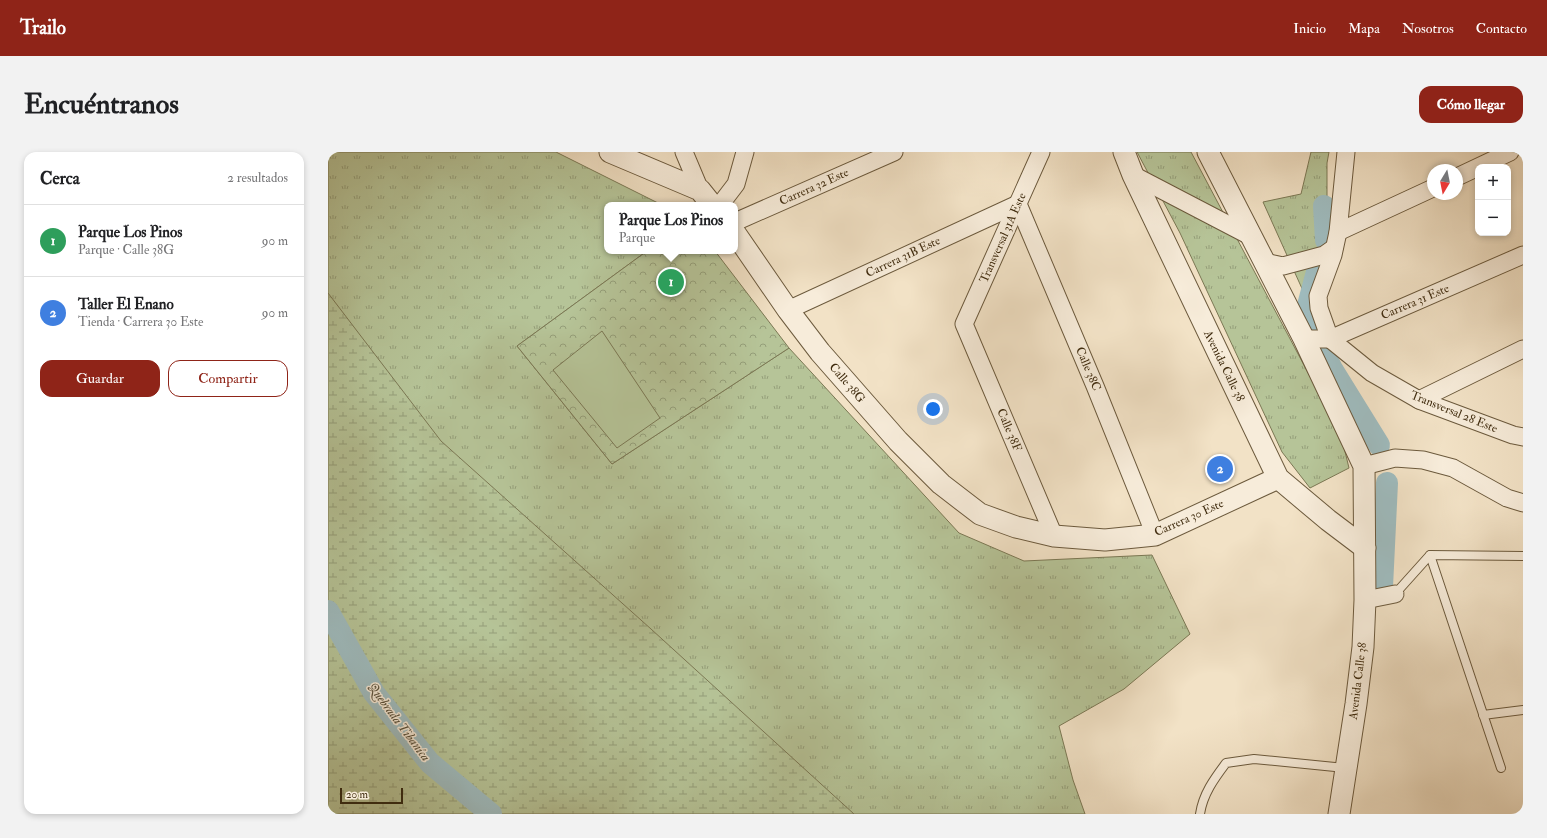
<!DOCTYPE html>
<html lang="es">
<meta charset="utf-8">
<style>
:root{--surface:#fff;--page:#f2f2f2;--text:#202124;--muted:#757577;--line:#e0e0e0;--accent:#8f2418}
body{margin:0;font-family:"IM FELL Double Pica",serif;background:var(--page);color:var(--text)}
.controls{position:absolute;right:12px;top:12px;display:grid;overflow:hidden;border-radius:8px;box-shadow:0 2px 6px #0003}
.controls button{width:36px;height:36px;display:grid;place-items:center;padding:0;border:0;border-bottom:1px solid var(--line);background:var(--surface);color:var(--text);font:20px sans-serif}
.compass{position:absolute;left:1099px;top:12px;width:36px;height:36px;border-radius:50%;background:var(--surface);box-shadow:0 2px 6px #0003;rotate:190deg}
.scale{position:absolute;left:12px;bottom:10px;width:63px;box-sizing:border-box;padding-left:4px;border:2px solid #402c0f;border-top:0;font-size:11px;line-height:14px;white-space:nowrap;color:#402c0f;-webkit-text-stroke:3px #f7ecda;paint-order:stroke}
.you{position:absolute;left:605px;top:257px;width:14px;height:14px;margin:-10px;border:3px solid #fff;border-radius:50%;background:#1a73e8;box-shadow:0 0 0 6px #1a73e833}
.badge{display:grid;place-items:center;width:26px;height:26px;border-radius:50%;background:var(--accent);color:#fff;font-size:13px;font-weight:700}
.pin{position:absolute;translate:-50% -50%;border:2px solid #fff;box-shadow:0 1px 4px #0006}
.popup{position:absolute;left:276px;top:50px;width:134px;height:52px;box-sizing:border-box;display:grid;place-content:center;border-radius:8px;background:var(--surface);filter:drop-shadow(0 1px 3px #0005);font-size:13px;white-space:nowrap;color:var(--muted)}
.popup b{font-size:15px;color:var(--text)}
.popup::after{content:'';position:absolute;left:50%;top:100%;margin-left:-8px;border:8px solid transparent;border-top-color:var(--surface)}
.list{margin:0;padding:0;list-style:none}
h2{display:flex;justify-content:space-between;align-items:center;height:52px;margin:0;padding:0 16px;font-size:17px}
h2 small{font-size:13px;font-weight:400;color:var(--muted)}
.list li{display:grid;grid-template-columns:26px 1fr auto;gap:12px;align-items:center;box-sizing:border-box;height:72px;padding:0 16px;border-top:1px solid var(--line)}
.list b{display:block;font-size:15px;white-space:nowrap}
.list p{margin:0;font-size:13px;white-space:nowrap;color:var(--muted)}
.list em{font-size:13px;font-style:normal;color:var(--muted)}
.actions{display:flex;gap:8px;padding:12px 16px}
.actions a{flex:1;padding:9px 0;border:1px solid var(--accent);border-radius:12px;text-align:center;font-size:14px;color:var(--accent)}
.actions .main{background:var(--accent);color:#fff}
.map{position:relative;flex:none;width:1195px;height:662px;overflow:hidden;border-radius:12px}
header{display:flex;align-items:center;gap:24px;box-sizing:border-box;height:56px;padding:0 20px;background:var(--accent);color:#fff}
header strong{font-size:19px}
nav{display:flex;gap:22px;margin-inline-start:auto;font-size:14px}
.intro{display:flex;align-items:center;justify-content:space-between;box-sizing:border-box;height:96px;padding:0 24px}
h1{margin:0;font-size:28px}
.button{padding:10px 18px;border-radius:12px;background:var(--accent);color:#fff;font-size:14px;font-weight:700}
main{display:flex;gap:24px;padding:0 24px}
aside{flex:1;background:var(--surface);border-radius:12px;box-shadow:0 2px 6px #0003}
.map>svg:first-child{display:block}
</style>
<header>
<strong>Trailo</strong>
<nav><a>Inicio</a><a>Mapa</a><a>Nosotros</a><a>Contacto</a></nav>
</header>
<div class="intro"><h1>Encuéntranos</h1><a class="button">Cómo llegar</a></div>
<main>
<aside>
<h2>Cerca<small>2 resultados</small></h2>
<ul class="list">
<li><span class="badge" style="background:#2e9e5b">1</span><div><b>Parque Los Pinos</b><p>Parque · Calle 38G</p></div><em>90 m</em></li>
<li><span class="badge" style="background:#3f7fe0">2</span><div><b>Taller El Enano</b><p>Tienda · Carrera 30 Este</p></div><em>90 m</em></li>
</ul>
<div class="actions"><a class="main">Guardar</a><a>Compartir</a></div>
</aside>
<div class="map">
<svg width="1195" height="662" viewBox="0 0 1195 662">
<defs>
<pattern id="grass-tufts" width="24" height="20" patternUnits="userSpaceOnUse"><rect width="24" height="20" fill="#b6c498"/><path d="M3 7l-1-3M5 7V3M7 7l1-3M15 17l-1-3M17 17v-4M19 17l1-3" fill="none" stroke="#959f7a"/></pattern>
<pattern id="wetland-marsh" width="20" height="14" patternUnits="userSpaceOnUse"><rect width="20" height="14" fill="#b6c498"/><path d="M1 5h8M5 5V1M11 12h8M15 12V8" fill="none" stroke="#959f7a"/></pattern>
<pattern id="park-crowns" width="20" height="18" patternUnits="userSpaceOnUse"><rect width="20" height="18" fill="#b6c498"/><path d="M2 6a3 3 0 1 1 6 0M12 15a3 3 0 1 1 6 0" fill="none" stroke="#959f7a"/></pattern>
</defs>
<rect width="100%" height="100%" fill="#f2e2c6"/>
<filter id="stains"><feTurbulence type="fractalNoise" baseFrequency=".005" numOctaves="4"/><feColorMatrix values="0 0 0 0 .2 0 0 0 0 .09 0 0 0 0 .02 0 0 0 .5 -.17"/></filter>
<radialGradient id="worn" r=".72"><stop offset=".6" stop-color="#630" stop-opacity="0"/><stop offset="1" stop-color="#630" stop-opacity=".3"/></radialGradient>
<!-- grass -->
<g fill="url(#grass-tufts)" stroke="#7b7854">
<polygon points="0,0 228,0 334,53 279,53 279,99 319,99 189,194 284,312 461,196 631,381 696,409 824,403 862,482 796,537 731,574 745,628 757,662 0,662"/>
<polygon points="809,0 863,0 1013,283 1021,316 982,336 954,300 852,81"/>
<polygon points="983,0 1001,0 999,11 999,67 976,141 935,50 973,42"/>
</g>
<!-- wetland -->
<polygon fill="url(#wetland-marsh)" stroke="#7b7854" points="0,141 113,289 323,477 526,662 0,662"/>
<!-- park -->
<polygon fill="url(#park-crowns)" stroke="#7b7854" points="319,99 387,99 461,196 284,312 189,194"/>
<!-- garden -->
<polygon fill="#b6c498" stroke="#7b7854" points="274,179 332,266 289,296 225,218"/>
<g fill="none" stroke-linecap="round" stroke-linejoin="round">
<!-- canal -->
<g stroke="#9fbcbf" stroke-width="22">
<polyline points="996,54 998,88"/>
<polyline points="983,176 979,157 990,116"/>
<polyline points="996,202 1004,217 1051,293"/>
<polyline points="1054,435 1059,331"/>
<polyline points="0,459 46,541 102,611 163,662"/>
</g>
<defs>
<g id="service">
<polyline points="1102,403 1173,616"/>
<polyline points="1067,442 1102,403 1195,404"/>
<polyline points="1155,563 1195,558"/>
<path d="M872,662C875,642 886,627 898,611L926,607L1017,616"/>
</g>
<g id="minor">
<polyline points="356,0 372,38"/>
<polyline points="713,0 636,172 726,384"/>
<polyline points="1018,0 1010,80 1005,103 990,144 991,156 1002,187 1044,221 1091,248 1185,283 1195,285"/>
<polyline points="805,23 924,85"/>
<polyline points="1129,25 1182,0"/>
<polyline points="392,53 408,32 417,0"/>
<polyline points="407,70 566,0"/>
<polyline points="1010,80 1105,36"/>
<polyline points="937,110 955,114 996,103 1006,96"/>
<polyline points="460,158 690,52 767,234 827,383"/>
<polyline points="976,187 1002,187 1195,103"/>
<polyline points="1091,248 1195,197"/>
<polyline points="1036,314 1067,306 1095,308 1125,316 1179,346 1195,351"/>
<polyline points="1037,448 1067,442"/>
</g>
<g id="tertiary">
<polyline points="282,0 372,38 384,53"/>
<polyline points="796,0 805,23 950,326 1000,368 1037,396"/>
<polyline points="880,0 976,187 1036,314 1037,448 1035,495 1028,552 1011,662"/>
<polyline points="407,81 460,158 492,200 570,289 613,332 652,362 688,375 726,384 777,388 827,383 950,326"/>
</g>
</defs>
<!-- service casing -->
<use href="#service" stroke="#6c5a3d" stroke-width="10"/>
<!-- minor casing -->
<use href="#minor" stroke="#6c5a3d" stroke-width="19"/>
<!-- tertiary casing -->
<use href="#tertiary" stroke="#6c5a3d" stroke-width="23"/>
<!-- service -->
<use href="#service" stroke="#f7ecda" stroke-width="8"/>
<!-- minor -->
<use href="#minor" stroke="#f7ecda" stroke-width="17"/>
<!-- tertiary -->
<use href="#tertiary" stroke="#f7ecda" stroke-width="21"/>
</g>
<g text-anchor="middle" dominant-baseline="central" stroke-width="3" stroke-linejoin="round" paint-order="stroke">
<!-- street labels -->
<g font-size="12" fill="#402c0f" stroke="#f7ecda">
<text transform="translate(486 35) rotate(-24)">Carrera 32 Este</text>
<text transform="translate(675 86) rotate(-66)">Transversal 31A Este</text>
<text transform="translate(575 105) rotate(-25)">Carrera 31B Este</text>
<text transform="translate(1087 150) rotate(-23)">Carrera 31 Este</text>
<text transform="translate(896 214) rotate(64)">Avenida Calle 38</text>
<text transform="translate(760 217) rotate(67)">Calle 38C</text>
<text transform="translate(519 231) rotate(49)">Calle 38G</text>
<text transform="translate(1126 260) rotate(22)">Transversal 28 Este</text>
<text transform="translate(681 278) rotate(67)">Calle 38F</text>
<text transform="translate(861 366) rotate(-24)">Carrera 30 Este</text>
<text transform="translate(1030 529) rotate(-83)">Avenida Calle 38</text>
</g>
<!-- water labels -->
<g font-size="13" font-style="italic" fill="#58503b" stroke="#f7ecda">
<text transform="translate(71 570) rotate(53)">Quebrada Tibaníca</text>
</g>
</g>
<rect width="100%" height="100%" filter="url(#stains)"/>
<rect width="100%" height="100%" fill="url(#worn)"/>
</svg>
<div class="controls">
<button>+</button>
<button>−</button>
</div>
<svg class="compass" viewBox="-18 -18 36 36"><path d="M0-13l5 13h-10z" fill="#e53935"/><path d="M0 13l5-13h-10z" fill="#757577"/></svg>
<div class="scale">20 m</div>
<div class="you"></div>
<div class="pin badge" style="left:343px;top:130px;background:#2e9e5b">1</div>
<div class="popup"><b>Parque Los Pinos</b>Parque</div>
<div class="pin badge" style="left:892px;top:317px;background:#3f7fe0">2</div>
</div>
</main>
